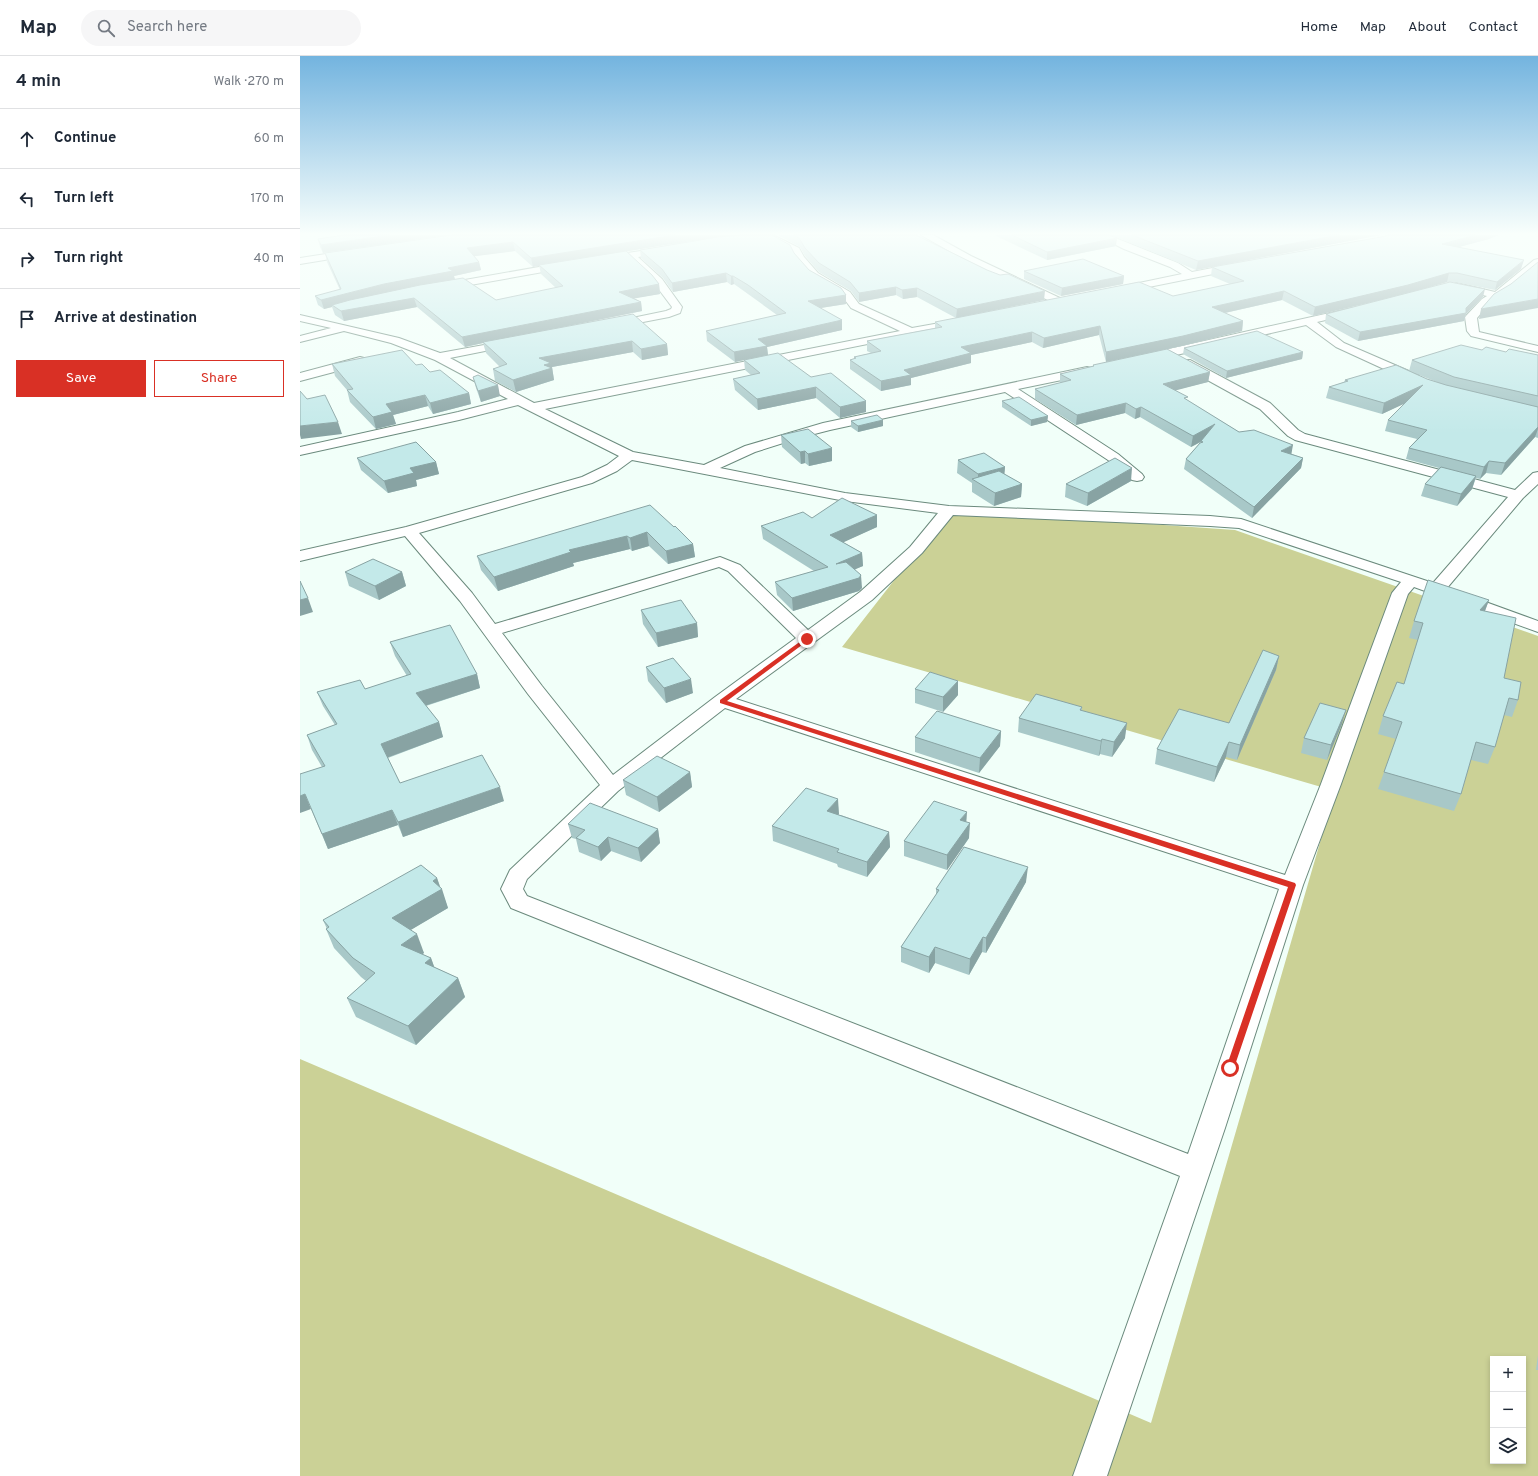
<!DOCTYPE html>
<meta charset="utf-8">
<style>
:root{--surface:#fff;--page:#f6f6f7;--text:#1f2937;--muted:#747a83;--line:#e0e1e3;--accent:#d93025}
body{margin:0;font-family:Overpass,sans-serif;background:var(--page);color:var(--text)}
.controls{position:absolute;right:12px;bottom:12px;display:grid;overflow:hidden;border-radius:0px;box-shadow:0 2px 6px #0003}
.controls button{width:36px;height:36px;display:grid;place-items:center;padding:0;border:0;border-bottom:1px solid var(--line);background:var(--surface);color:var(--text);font:20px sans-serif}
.stop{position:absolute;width:12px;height:12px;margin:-9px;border:3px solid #d93025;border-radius:50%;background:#fff}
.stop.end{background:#d93025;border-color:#fff;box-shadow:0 1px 4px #0008}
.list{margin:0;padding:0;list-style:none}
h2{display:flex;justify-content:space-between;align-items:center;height:52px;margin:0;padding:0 16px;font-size:17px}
h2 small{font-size:13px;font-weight:400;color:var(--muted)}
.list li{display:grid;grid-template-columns:26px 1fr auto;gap:12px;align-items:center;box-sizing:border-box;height:60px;padding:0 16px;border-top:1px solid var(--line)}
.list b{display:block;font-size:15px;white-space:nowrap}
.list em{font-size:13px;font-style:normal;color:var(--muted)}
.actions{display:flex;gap:8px;padding:12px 16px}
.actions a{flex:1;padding:9px 0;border:1px solid var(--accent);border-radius:0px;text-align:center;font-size:14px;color:var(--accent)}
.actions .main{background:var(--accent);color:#fff}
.icon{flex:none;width:22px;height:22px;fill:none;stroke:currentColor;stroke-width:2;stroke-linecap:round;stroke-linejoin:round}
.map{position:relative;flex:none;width:1238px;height:1420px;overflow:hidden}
header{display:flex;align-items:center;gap:24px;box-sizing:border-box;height:56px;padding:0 20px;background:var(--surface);border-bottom:1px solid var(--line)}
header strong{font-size:19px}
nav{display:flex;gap:22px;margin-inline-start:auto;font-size:14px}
.search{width:280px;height:36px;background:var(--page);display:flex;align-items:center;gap:10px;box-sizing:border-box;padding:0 14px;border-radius:22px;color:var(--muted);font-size:15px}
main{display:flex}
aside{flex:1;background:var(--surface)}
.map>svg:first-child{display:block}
</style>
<header>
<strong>Map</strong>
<div class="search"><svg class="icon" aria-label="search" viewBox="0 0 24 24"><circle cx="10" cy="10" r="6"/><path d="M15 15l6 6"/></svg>Search here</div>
<nav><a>Home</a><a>Map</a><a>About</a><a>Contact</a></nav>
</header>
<main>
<aside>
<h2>4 min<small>Walk · 270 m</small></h2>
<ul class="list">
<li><svg class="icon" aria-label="ahead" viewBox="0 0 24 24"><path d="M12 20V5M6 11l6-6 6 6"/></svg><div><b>Continue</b></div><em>60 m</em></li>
<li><svg class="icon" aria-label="left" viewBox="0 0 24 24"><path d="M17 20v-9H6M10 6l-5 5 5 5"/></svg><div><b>Turn left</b></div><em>170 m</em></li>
<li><svg class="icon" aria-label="right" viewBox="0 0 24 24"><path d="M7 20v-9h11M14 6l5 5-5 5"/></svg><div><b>Turn right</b></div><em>40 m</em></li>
<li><svg class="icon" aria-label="arrive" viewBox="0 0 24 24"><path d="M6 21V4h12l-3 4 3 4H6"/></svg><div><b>Arrive at destination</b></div></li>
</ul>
<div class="actions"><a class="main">Save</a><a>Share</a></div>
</aside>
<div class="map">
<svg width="1238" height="1420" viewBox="0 0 1238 1420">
<rect width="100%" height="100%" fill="#f1fff9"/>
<!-- green -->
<path fill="#cbd196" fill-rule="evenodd" d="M649,454L935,474L1238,580V1420H0V1003L851,1367L1035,735L542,591ZM1193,1303H1223V1405H1193Z"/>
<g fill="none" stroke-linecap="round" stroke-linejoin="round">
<defs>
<g id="street">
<path d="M464,179H473L499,192L504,201L518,217L550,236L559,248L612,272L662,263L668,266L662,269L245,353L333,396L404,409L445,390L523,367L787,311L791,312L793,315L791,318L718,333L818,398L842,418L844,421L842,424L837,425L832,424L808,404L705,336L530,374L499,382L455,396L420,412L545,437L649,450L910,460L941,463L1133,527L1208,441L995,384L988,380L960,353L882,310L880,307L882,304H890L970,347L998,374L1005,378L1215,434L1233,417L1238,416V428L1223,442L1147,532L1238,565V576L1114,531L1108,538L1041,728L1003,829L925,1072L807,1420H773L880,1120L211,852L201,833L210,814L300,729L228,638L160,545L105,480L0,505V495L106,471L282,421L307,409L319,400L218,349L159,364L0,399V391L158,356L208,343L135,304L91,287L44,275L0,286V280L31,272L0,265V259L99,282L140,297L211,284L215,285L217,287L215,289L150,302L234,347L600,275L551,252L542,240L510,221L496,204L492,196L465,182ZM332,404L545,445L638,457L610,491L560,536L508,574L440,509L420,501L195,568L172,537L119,477L292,427L317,415ZM653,459L910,470L939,472L1101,526L1092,537L1021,728L985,819L436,643L572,544L622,497ZM419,511L428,515L496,582L415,641L313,719L242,630L202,577ZM425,652L979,833L888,1098L227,840L223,833L227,823L318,735Z"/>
<polygon points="621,179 633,179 671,200 762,243 763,245 758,248 754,247 665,204"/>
<polygon points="796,179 808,179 878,207 892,216 938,207 943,210 938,213 819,237 815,236 814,234 815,232 882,218 870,211 824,193"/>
<polygon points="367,191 372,194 370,196 338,201 362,223 382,251 380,257 369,261 312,272 308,271 306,269 308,267 366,255 371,253 372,251 354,227 328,202 304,206 299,203 301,201"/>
<polygon points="52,194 55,195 57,197 55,199 0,208 0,202"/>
<polygon points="1238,203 1238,211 1207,237 1190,247 1177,262 1179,276 1238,290 1238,296 1171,280 1167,275 1165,261 1182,243 1187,240 1153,232 1152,230 1153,228 1157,227 1195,236 1234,204"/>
<polygon points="267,206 272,209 271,211 142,234 137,231 142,228"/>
<polygon points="1052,252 1056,253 1057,255 1056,257 1017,266 1044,287 1118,319 1120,322 1118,325 1110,325 1036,291 1006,269 846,306 842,305 840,302 842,299 846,298"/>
<polygon points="60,301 64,302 66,305 64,308 0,325 0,317"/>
</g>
</defs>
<!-- street casing -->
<use href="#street" stroke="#6b8a7d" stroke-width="2"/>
<!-- street -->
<use href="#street" fill="#fff" fill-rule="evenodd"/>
</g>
<!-- wall -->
<g fill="#a8c8c8" fill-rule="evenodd">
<polygon points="44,179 23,197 20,191 18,183"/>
<path d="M151,179H437L424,181L494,197L509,214L546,239V248L520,252L542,264V274L467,291L468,299L511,321L566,345V356L540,362L516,342L458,354L435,334L433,323L451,319L445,314L444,304L435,306L407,285L406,275L477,259L448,238L434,228L431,229L427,226L373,236L363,222L341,202L340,194L411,182L365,189L327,195L359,228L360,238L334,242L341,246L342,255L262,271L367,288L368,299L342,304L333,296L252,311L254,324L216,336L195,325L193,313L200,311L186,297L183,287L165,291L117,251L44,265L35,259L32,251L24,253L18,249L15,240L40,234L27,206L25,197ZM215,195L233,211L239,209L241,218L256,232L196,244L155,223L154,220L181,214L179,206L174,200Z"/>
<polygon points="478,179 616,179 744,244 656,262 617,241 603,243 596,239 559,246 551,235 519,216 505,200 500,191"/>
<polygon points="694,179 809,179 816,190 747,204"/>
<polygon points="811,179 1081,179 896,214"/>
<polygon points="1081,181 1189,183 1159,191 1221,213 1195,234 1154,226 1147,226 1106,238 1013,260 982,244 925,257 943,265 942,275 882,290 806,306 799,279 743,292 732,286 671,299 671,307 611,322 611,329 581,335 550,313 550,304 554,303 554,301 571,297 567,295 567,285 635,272 635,266 873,240 930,228 911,220 912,211"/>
<polygon points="724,215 824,220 823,228 761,240 724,223"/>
<polygon points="1183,241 1166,258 1164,265 1058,285 1025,267 1026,258"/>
<polygon points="884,292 1003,296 1002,303 926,322 883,298"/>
<polygon points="1182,294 1238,299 1238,382 1235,381 1201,419 1186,417 1180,423 1176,422 1172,433 1157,450 1121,440 1125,428 1139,412 1106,403 1109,392 1117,383 1085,375 1088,364 1105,347 1082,358 1026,342 1029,331 1044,326 1045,324 1127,323 1147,330 1109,315 1112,304"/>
<polygon points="32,308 116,309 169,337 171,348 133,358 128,350 93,359 96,368 76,373 50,346 47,334 35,320"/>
<polygon points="793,309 910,316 908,326 875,334 887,344 939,376 992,398 1003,402 1001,412 952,462 884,413 886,403 901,386 891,391 840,361 835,363 825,357 776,369 735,343 735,333 760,327 760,318 793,310"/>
<polygon points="173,321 200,340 181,346 176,332"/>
<polygon points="702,345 748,360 747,366 731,370 702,351"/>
<polygon points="583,364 583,370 558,376 551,371 551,365"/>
<polygon points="481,379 532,405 509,410 505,407 501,408 482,391"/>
<polygon points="57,402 136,406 139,418 116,424 117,430 88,437 61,414"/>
<polygon points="658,404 705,411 704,418 722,428 721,441 694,450 672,436 672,427 657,417"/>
<polygon points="831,425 787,450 765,441 766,428"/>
<polygon points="577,459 577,471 543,486 562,497 563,510 555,513 562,532 559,535 493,555 477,539 475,526 514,515 463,483 461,470 512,462"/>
<polygon points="374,471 393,488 395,501 368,508 349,490 332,495 330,493 273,507 274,510 198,535 181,514 177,500"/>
<polygon points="45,516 102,516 106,530 79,544 49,530"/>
<polygon points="1189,544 1185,555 1204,622 1218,644 1212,661 1204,659 1195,691 1188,708 1171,704 1161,738 1154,755 1078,733 1084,716 1096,683 1078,678 1083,660 1104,628 1118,584 1109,582 1114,565"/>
<polygon points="341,554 397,567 398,581 358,591 343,568"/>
<polygon points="90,586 177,618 180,632 126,650 139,666 143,681 88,702 100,727 204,745 103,781 98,769 28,793 11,753 22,711 12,694 7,679 35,669 23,650 17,636 65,633 107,620 95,600"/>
<polygon points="979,600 976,614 937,704 926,701 914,726 855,708 857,693 929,667"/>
<polygon points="346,611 393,637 366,647 348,625"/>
<polygon points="615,633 658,639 643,656 615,647"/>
<polygon points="782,651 782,655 825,682 812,701 800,698 799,700 718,676 719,662"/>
<polygon points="1042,668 1027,704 1001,697 1004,682"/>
<polygon points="701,675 700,690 679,717 615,696 615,681"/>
<polygon points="390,716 392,731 359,756 326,739 323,724"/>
<polygon points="538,758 589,776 590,791 567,821 538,811 537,808 473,785 472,770 539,758"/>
<polygon points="666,766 669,782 647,814 604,800 604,785"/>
<polygon points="268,768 358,773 360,787 341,806 311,795 301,805 279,796 276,783 272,782"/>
<polygon points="137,822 148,852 110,874 124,897 122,898 131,902 134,911 158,922 165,941 116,989 56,961 47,942 66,925 61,921 34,892 26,873 27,873 23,864"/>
<polygon points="726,826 686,897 682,896 669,919 635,907 629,917 601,906 601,891 636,839 636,833"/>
<polygon points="1238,1299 1238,1314 1236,1314"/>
</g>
<!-- shaded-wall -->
<g fill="#88a3a3">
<polygon points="90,179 149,179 23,197 21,189"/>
<polygon points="375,179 437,179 365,189 233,211 231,202"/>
<polygon points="1039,179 1081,179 896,214 898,205"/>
<polygon points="1176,179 1199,179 1189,183 1140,196 1142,188"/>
<polygon points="817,182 816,190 747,204 747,196"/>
<polygon points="213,186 215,195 169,201 167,192"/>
<polygon points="1224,204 1221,213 1195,234 1197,226"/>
<polygon points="179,206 181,214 154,220 155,224 32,249 32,251 24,253 21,244 148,212"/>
<polygon points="426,217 427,226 373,236 372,227"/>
<polygon points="1149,217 1147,226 1106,238 1013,260 1015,251"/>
<polygon points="431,220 433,220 434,228 431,229"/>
<polygon points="824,220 823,228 761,240 762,232"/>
<polygon points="359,228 360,238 320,245 319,236"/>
<polygon points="596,231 596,239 559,246 559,237"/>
<polygon points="617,232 617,241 603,243 602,234"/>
<polygon points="1185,233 1183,241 1166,258 1164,265 1058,285 1060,276 1166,252"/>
<polygon points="745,235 744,244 656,262 657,253"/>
<polygon points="984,235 982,244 911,260 912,251"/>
<polygon points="546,239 546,248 508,254 508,245"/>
<polygon points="114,242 117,251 44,265 41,255"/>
<polygon points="1238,243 1238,252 1179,263 1181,253"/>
<polygon points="341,246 342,255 184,287 183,286 183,287 165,291 162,281"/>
<polygon points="542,264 542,274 467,291 468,299 435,306 434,296 458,283"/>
<polygon points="943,265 942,275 882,290 806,306 806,296"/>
<polygon points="800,270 799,279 743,292 744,282"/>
<polygon points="732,276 732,286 671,299 671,307 611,322 611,329 581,335 581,325 604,314 661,291"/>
<polygon points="332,285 333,296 252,311 254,324 216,336 213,324 239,302"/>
<polygon points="367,288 368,299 342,304 341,293"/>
<polygon points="1003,296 1002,303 926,322 927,315"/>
<polygon points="910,316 908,326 862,338 863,328"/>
<polygon points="198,329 200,340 181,346 178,335"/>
<polygon points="1123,329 1121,340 1082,358 1084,347"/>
<polygon points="516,331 516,342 458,354 457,343"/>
<polygon points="169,337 171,348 133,358 130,347"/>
<polygon points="125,339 128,350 93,359 96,368 76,373 73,361 86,348"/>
<polygon points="566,345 566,356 540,362 540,351"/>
<polygon points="826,347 825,357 776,369 777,359"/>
<polygon points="841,351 840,361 835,363 836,353"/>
<polygon points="748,360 747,366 731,370 731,364"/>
<polygon points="583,364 583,370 558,376 558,370"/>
<polygon points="38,366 42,378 1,383 0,379 0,370"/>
<polygon points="915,368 913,379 891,391 893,380"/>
<polygon points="1238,371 1238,373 1235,381 1201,419 1205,407"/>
<polygon points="993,389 991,400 981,395"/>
<polygon points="532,392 532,405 509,410 508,398"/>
<polygon points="505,395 505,407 501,408 500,396"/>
<polygon points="1003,402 1001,412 952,462 954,451"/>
<polygon points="1189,405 1186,417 1180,423 1184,411"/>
<polygon points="136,406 139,418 116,424 117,430 88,437 84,425 110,412"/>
<polygon points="705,411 704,423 678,427 678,418"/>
<polygon points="832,412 831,425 787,450 788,437"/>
<polygon points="1176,420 1172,433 1157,450 1161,438"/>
<polygon points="722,428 721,441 694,450 695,437"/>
<polygon points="577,459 577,471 531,492 530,479"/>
<polygon points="347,476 349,490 332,495 330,482"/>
<polygon points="327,480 330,493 273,507 274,510 198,535 194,521 269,494"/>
<polygon points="393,488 395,501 368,508 366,495"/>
<polygon points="562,497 563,510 537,521 536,508"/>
<polygon points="102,516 106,530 79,544 75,530"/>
<polygon points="561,519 562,532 559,535 493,555 492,542"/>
<polygon points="8,542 13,556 0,560 0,544"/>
<polygon points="1189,544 1183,560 1180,554"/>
<polygon points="397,567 398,581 358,591 356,577"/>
<polygon points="979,600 976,614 937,704 940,689"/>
<polygon points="177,618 180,632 121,651 116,637"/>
<polygon points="391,623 393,637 366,647 364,632"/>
<polygon points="658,625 658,639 643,656 643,641"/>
<polygon points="1046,654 1042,668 1027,704 1031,689"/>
<polygon points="139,666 143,681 86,702 81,688"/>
<polygon points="827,667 825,682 812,701 814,686"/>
<polygon points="701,675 700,690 679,717 680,702"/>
<polygon points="802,683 800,698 799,700 801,685"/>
<polygon points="929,686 926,701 914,726 917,711"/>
<polygon points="390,716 392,731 359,756 357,741"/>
<polygon points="200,731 204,745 103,781 98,766"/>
<polygon points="5,738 11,753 0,757 0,740"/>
<polygon points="538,743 539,758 528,770 527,755"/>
<polygon points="92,754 98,769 28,793 22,778"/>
<polygon points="667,756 666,771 660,764"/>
<polygon points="670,767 669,782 647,814 647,799"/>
<polygon points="358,773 360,787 341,806 338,792"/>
<polygon points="589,776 590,791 567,821 567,806"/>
<polygon points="308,781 311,795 301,805 298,791"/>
<polygon points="728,811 726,826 686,897 686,882"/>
<polygon points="137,822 141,834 142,833 148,852 99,881 92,862 133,825"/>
<polygon points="117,878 124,897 109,908 101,889"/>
<polygon points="683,881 682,896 669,919 670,903"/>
<polygon points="635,891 635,907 629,917 629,901"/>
<polygon points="131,902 138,921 125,907"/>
<polygon points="158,922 165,941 116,989 108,970"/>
</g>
<!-- building -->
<g fill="#c3e9e9" stroke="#88a3a3">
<polygon points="44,179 90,179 21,189 18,183"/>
<polygon points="151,179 375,179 231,202 213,186 167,192 179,206 148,212 153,215 84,228 21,244 15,240 41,233 25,197"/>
<polygon points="442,179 472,179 490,189 494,197 509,214 541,232 546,239 508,245 542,264 458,283 467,290 434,296 406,275 486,257 448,229 433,220 431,220 426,217 372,227 362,213 340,194 418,181"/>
<polygon points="493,179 616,179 687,214 700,219 708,218 745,235 657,253 617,232 602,234 596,231 559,237 550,226 519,207 505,192 499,182"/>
<polygon points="712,179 809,179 817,182 747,196"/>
<polygon points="832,179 1039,179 898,205"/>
<polygon points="1089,179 1176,179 1142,188 1224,204 1197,226 1157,217 1149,217 1108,229 1015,251 984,235 912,251 943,265 883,280 806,296 800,270 744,282 732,276 661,291 671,297 604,314 611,319 581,325 550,304 556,302 554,301 581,295 567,285 642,271 635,266 839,226 873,240 944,225 912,211 1081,181"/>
<polygon points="326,195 352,219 359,228 319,236 341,246 162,281 114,242 41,255 32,249 50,244 120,229 163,222 196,244 263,230 239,209"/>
<polygon points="783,203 824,220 762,232 724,215"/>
<polygon points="1238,206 1238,243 1181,253 1194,238 1211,228"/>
<polygon points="1150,226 1185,233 1166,252 1166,257 1060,276 1026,258"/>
<polygon points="333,258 367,288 341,293 332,285 239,302 251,307 244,309 252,312 213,324 193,313 207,308 183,286"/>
<polygon points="957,275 1003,296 927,315 884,292"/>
<polygon points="1161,289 1182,294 1186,291 1206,296 1209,293 1238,299 1238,340 1154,321 1112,304"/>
<polygon points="867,293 910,316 863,328 888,341 884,342 939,376 954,374 993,389 981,395 1003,402 954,451 886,403 900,387 903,386 901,385 915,368 893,380 841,351 836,353 826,347 777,359 735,333 771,324 760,318 794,310 793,309"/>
<polygon points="102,294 116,309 122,308 130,316 140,314 169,337 130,347 125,339 86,348 92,356 73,361 47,334 53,333 32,308"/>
<polygon points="478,297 511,321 531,317 566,345 540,351 516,331 457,343 433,323 460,317 444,304"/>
<polygon points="1096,309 1127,323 1146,329 1238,351 1238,371 1205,407 1189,405 1184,411 1109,392 1127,374 1088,364 1123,329 1084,347 1029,331 1048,325 1045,324"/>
<polygon points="178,319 198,329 178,335 173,321"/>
<polygon points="0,335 7,343 25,339 38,366 0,370"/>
<polygon points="719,341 748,360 731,364 702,345"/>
<polygon points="577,359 583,364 558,370 551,365"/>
<polygon points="508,373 532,392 508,398 505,395 500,396 481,379"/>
<polygon points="116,386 136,406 110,412 114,417 84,425 57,402"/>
<polygon points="684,397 705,411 678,418 658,404"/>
<polygon points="815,402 832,412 788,437 766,428"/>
<polygon points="1141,411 1176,420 1161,438 1125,428"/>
<polygon points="699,415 722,428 695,437 672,423"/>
<polygon points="542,442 577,459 530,479 562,497 536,508 546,506 561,519 559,522 492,542 475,526 528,511 461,470 503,456 512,462"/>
<polygon points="350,449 374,471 375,470 393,488 366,495 347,476 330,482 327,480 269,494 271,496 194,521 177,500"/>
<polygon points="73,503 102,516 75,530 45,516"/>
<polygon points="1128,524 1189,544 1180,554 1216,562 1204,622 1221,626 1218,644 1209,642 1195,691 1176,686 1161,738 1084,716 1102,666 1083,660 1097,626 1104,628 1123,567 1114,565"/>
<polygon points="0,525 8,542 0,544"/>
<polygon points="381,544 397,567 356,577 341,554"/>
<polygon points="150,569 177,618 116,637 139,666 81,688 100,727 182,699 200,731 98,766 92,754 22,778 5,738 0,740 0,718 25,710 7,679 37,668 17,636 60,624 65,633 111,618 90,586"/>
<polygon points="963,594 979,600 940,689 929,686 917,711 857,693 879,653 929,667"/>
<polygon points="373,602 391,623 364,632 346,611"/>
<polygon points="630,616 658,625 643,641 615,633"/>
<polygon points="736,638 782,651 780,654 827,667 814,686 802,683 801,685 719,662"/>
<polygon points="1020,647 1046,654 1031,689 1004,682"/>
<polygon points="637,655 701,675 680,702 615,681"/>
<polygon points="357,700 390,716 357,741 323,724"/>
<polygon points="506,732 538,743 527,755 589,776 567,806 537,796 539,793 472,770"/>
<polygon points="634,745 667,756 660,764 670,767 647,799 604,785"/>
<polygon points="290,747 358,773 338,792 308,781 298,791 276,782 285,774 268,768"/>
<polygon points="664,791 728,811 686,882 683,881 670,903 635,891 629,901 601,891 639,834 636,833"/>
<polygon points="121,809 137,822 133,825 142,833 92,862 117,878 101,889 131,902 125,907 158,922 108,970 47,942 75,917 53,902 26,873 29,871 23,864"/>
</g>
<!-- sky -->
<linearGradient id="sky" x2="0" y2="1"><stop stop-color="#73b4df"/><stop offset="0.47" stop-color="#f9fffc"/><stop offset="1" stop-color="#f9fffc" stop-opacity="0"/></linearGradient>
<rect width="1238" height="378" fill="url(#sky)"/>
<!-- route -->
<polygon fill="#d93025" points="505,582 510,583 427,645 995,827 996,829 933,1015 928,1015 926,1012 988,831 420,647 420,644"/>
</svg>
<div class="controls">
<button>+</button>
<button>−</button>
<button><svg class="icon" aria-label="layers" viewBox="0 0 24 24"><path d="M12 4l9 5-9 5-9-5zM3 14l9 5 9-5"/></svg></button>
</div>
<div class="stop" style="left:930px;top:1012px"></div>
<div class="stop end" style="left:507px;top:583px"></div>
</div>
</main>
